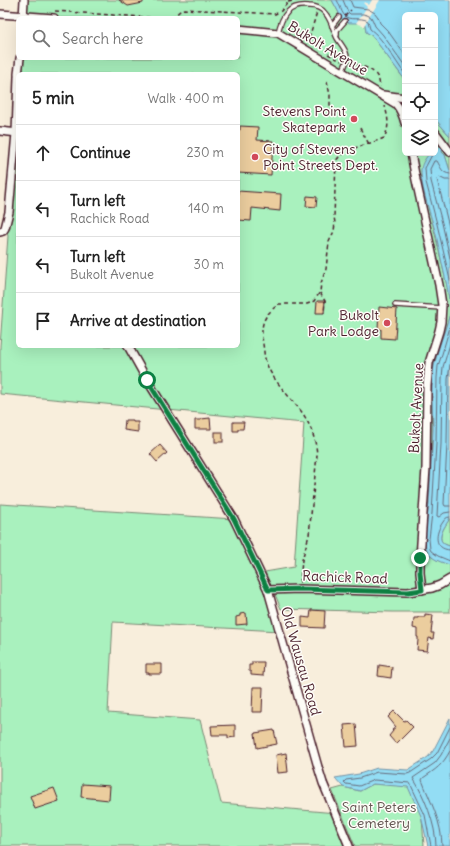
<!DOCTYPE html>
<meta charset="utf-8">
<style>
:root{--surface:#fff;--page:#f6f6f6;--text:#222;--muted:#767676;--line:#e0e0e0}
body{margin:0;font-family:Delius,sans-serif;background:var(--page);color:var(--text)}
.controls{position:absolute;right:12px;top:12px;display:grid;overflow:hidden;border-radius:6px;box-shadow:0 4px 16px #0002}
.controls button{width:36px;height:36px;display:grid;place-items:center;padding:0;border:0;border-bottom:1px solid var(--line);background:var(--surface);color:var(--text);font:20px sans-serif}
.stop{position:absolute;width:12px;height:12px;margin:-9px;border:3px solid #0b8043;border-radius:50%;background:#fff}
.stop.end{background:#0b8043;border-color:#fff;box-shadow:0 1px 4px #0008}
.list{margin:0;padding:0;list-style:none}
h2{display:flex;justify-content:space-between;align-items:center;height:52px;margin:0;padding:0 16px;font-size:17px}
h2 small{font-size:13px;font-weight:400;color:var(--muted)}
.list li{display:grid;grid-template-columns:26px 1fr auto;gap:12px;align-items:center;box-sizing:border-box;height:56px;padding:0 16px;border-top:1px solid var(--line)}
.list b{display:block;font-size:15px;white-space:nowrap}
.list p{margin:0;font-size:13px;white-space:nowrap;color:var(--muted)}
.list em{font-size:13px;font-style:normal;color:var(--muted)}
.icon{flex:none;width:22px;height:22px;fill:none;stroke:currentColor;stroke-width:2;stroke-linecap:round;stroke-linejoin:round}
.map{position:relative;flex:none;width:450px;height:846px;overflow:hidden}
.search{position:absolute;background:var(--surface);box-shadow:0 4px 16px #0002;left:16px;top:16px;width:224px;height:44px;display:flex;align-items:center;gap:10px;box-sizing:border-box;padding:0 14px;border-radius:6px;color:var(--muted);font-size:15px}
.panel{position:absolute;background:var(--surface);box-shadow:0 4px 16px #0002;left:16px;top:72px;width:224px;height:276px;border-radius:6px}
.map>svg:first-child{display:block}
</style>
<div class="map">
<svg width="450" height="846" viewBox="0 0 450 846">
<rect width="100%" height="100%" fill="#f8eedc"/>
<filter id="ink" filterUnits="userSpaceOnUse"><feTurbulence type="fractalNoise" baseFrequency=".025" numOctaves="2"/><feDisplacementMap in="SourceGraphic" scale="8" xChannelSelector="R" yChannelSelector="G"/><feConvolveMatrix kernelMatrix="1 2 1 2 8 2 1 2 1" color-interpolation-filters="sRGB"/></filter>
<g filter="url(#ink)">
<!-- green -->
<g fill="#a9f1be" stroke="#7a8874">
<polygon points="28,0 332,0 339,13 338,15 345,21 357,22 365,24 366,32 371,35 376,41 405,80 405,153 430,153 428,155 421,176 422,183 433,225 447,286 449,299 450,300 450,314 434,366 433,378 432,444 428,513 426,524 428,554 437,560 450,565 450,612 392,612 281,609 277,599 265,572 294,567 304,423 0,394 0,346 8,236 7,232 9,228 11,218 18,132 18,346 238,346 238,74 23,74 24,58 238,58 238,18 27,18"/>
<polygon points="435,119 450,136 450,171 445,155 435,148"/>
<polygon points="0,504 234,519 264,591 279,631 113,622 108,713 200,720 221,803 336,813 352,846 0,846"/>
<path d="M450,518V546C432,542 445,527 450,518Z"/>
<polygon points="373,784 408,786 422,817 424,846 355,846 332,790 343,787 360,791"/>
</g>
<!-- water -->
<g fill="#93ddf4" stroke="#7691a4">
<path d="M332,0H450V136L435,119V15H405V80L376,41L371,35L366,32L365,24C359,22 350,24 345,22C343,20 340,17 338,15L339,13Z"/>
<path d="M441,146L443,148L442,152L445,155L450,171V300L449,299C447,284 443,269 440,254C438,244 436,233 433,224C429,210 420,183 421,169C422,163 426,157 430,153H435V148L438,149Z"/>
<path d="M450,314V518C445,527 432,542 450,546V565C443,563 430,559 427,551C422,540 428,516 429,503C430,479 432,454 433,430C433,409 430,387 434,366C438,348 445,331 450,314Z"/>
<polygon points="450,718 450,846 428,846 421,816 408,787 373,784 360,791 343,787 335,778 359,774 377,768 408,770 428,757 433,751"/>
</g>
<!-- pier -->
<polygon fill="#f8eedc" points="372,0 380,0 363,27 363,25 358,24 356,23 367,7 363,3 365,2 369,5"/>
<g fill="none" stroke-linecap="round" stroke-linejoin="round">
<!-- shore -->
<g stroke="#676b7b" stroke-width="1">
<path d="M337,0C340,5 341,11 344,15C349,22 360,16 368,21L370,29C383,38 395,61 405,74"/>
<polyline points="343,0 348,12 350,14 363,14 367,15 371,17 373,21 375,26 383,35 405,66"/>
<polyline points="350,0 353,7 368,9 375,13 378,17 380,23 388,31 405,55"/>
<polyline points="433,153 425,168 426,182 437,224 450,280"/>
<path d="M450,174C441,173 441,167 437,161H434L430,169L431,181L442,223L450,258"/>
<polyline points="450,180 445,180 439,177 437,179 450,231"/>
<polyline points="450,327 442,354 438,366 437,378 436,444 432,513 429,539 430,549 431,551 438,556 450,561"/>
<polyline points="450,344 443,367 442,379 441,444 437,516 439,517 444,513 450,512"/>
<polyline points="450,365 448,379 447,444 444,504 445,506 450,506"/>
<path d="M450,517C446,517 445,519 443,522C435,533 433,549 450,550"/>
<polyline points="431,846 425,815 410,783 374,780 359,786 346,784 344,782 346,780 360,778 377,772 407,774 410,773 431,759 437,753 450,727"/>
<path d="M436,846C436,825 424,795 413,778L435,763L441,755L450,738"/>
<path d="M442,846C442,822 430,801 422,780L423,778C436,769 442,766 450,751"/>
</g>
</g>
<!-- building -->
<g fill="#ebcd9e" stroke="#4a1f2b">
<polygon points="119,0 143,0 143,3 128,6"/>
<polygon points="240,126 258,127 257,140 273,141 271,175 238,173 238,130 240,130"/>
<polygon points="238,191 281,194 280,211 252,208 251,221 238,220"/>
<polygon points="307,196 317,197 316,207 306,206"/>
<polygon points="317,301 325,301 324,313 316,313"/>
<polygon points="379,307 397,309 395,339 381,338 381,329 378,329"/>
<polygon points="210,418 211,429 195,429 195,420 201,420 201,419"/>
<polygon points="125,420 133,420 133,422 138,422 138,432 124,430"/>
<polygon points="233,422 244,422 243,429 238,429 238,431 233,431"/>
<rect x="215" y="432" width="8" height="10"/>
<polygon points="160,445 167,453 157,462 150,454"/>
<polygon points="311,610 325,611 324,628 302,627 302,617 310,618"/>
<polygon points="246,613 247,624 236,625 236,617 240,616 240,614"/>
<polygon points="425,614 433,615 431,633 434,633 433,639 429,638 427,651 417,650 418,640 418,637 417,637 417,629 413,628 414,618 418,618 418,617 425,617"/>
<polygon points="252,662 264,662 263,676 251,675 251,671 249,671 249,665 252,665"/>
<polygon points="146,664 162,664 162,674 149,674 149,673 146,673"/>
<polygon points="379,665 392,667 391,678 378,676"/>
<polygon points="253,687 263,687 262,712 252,712"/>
<polygon points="394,711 404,721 406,720 413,727 396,744 389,736 393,731 392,730 396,727 388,717"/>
<polygon points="356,724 358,746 346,747 344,725"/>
<polygon points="235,725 235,737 228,738 228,735 212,735 211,726"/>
<polygon points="274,730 277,744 257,748 255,733"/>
<polygon points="286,753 288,772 278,773 276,755"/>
<polygon points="82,784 110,786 109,800 81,797"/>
<polygon points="54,788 59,801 35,809 30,796"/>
</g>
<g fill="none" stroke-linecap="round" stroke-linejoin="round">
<defs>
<g id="lane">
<polyline points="332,26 339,17"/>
<path d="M278,33C282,15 289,4 309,6C315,6 321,8 325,13C331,19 333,30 337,38C341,45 350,53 346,63C345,66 344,69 342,71"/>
<polyline points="337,35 337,30 345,21"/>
<polyline points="395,305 442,308"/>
</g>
<g id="street">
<polyline points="0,14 54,18"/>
<polyline points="23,18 24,0"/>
<path d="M238,29L278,33L396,104C401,110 403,115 405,123"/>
<polyline points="18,74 20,58"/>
<polyline points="383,95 405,98"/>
<polyline points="0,131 18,133"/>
<polyline points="435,132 450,152"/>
<polyline points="411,153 416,180 439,285 442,305 441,322 439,331 429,363 427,386 426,468 420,558 420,573 422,590"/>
<polyline points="0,232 3,231 5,228 9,212 16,133 18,77"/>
<polyline points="128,346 147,380 234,519 268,590 318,767 323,783 349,846"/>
<polyline points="268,590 300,589 408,592 432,588 440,585 450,579"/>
</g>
</defs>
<!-- lane casing -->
<use href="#lane" stroke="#4a1f2b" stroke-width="6"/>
<!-- street casing -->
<use href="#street" stroke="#4a1f2b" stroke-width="10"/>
<!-- path -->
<g stroke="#4a1f2b" stroke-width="1.5" stroke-dasharray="4 3" stroke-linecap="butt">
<polyline points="288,2 300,0"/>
<polyline points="55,11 156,18"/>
<polyline points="345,16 351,10"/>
<polyline points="172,18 181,10 184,9 275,14 281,11 290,0"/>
<polyline points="304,34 306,28"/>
<polyline points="311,44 310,42 309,38 317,12"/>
<polyline points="328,54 341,61"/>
<path d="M350,63C365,67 379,69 380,87"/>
<polyline points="327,81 330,95 330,106 333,110"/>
<polyline points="360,128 370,146"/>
<polyline points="320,293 325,301 324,313"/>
<path d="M300,583L302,560L309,535L317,455C316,441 312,429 305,417C301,410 295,404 290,398C281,387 270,375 266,362C264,356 264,350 263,344C260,324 263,316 279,304H307L310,303L314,301L320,292L321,283L326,269L329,242L334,231L335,223L334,217L336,161C344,147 370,145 384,138C390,126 388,118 385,106"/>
</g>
<!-- lane -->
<use href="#lane" stroke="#fdfcf7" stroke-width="3.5"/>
<!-- street -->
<use href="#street" stroke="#fdfcf7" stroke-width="7"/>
</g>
</g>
<g fill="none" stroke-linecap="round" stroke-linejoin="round" filter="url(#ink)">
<!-- route -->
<polyline stroke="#0b8043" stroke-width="5" points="147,380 234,519 268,590 300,589 408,592 422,590 420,573 420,558"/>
</g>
<!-- markers -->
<g fill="#d1495b" stroke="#fdfcf7" stroke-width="1.5">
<circle cx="354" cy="119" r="4"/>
<circle cx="255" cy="157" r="4"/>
<circle cx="387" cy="323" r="4"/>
</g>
<g text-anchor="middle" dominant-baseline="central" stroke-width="3" stroke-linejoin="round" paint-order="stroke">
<!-- street labels -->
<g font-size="14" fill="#4a1f2b" stroke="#fdfcf7">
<text transform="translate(328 48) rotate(31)">Bukolt Avenue</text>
<text transform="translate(416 408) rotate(-87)">Bukolt Avenue</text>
<text transform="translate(345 577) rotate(2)">Rachick Road</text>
<text transform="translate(301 661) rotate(74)">Old Wausau Road</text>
</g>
<!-- poi labels -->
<g font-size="14" fill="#4a1f2b" stroke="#fdfcf7" text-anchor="end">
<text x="346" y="111">Stevens Point<tspan x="346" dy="16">Skatepark</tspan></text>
<text x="263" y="149" text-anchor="start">City of Stevens<tspan x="263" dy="16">Point Streets Dept.</tspan></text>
<text x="379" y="315">Bukolt<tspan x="379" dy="16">Park Lodge</tspan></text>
</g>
<!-- park labels -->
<g font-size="14" fill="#625450" stroke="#fdfcf7">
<text x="379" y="807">Saint Peters<tspan x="379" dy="16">Cemetery</tspan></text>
</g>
</g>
</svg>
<div class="controls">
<button>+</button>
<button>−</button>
<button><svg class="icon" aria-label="locate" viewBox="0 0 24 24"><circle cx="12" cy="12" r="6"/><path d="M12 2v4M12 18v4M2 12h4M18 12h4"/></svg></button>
<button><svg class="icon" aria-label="layers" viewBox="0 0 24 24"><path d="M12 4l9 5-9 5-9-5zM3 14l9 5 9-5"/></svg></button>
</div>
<div class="stop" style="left:147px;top:380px"></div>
<div class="stop end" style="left:420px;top:558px"></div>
<div class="search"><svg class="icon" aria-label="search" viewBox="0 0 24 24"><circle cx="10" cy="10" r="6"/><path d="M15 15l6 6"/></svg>Search here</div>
<section class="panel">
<h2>5 min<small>Walk · 400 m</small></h2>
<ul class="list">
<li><svg class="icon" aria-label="ahead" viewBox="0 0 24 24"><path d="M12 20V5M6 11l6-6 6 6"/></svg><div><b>Continue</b></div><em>230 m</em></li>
<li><svg class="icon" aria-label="left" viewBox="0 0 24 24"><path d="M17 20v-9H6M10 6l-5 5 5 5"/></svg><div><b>Turn left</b><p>Rachick Road</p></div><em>140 m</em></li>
<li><svg class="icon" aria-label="left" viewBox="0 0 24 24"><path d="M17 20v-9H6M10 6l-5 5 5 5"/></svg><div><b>Turn left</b><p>Bukolt Avenue</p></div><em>30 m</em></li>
<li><svg class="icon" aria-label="arrive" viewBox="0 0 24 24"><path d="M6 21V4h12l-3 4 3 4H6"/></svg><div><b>Arrive at destination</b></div></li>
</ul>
</section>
</div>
